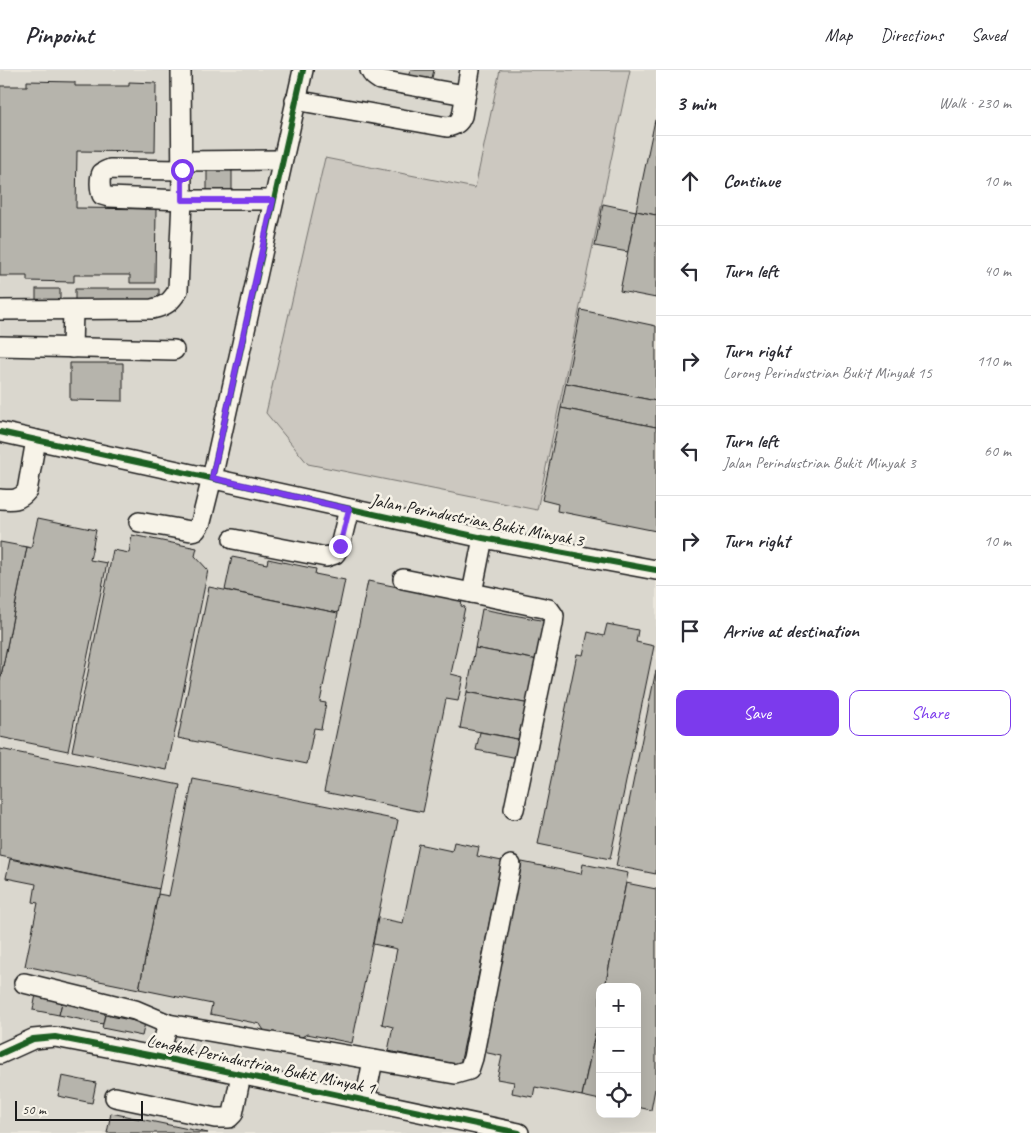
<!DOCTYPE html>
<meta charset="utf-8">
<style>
:root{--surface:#fff;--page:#f7f7f7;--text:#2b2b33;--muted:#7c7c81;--line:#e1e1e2;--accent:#7c3aed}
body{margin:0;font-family:Caveat,sans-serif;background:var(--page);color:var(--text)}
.controls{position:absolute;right:15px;bottom:15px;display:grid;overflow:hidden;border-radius:10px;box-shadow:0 5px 20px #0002}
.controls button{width:45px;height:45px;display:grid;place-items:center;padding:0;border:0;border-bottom:1px solid var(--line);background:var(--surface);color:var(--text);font:25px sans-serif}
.scale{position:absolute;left:15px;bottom:12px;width:128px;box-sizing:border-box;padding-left:5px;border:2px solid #1c1c1c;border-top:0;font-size:14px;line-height:18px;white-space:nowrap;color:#1c1c1c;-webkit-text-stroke:4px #f7f3e8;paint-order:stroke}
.stop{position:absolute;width:15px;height:15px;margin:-11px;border:4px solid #7c3aed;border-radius:50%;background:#fff}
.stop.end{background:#7c3aed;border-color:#fff;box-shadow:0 1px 5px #0008}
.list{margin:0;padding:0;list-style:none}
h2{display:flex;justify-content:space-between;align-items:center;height:65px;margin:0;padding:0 20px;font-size:21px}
h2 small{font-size:16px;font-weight:400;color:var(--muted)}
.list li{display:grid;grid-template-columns:32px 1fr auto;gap:15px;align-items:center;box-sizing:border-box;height:90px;padding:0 20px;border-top:1px solid var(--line)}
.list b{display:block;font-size:19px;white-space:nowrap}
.list p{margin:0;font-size:16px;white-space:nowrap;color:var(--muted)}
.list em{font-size:16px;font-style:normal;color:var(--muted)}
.actions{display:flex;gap:10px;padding:15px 20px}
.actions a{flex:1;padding:11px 0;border:1px solid var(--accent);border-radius:10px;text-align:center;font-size:18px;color:var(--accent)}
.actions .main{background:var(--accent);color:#fff}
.icon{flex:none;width:28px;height:28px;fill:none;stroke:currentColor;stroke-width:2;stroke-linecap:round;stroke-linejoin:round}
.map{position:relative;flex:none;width:656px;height:1063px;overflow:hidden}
header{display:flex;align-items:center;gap:30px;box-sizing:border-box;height:70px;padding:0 25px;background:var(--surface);border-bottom:1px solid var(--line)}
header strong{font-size:24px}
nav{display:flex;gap:28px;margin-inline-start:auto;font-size:18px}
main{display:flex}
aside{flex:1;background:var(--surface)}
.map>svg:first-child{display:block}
</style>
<header>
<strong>Pinpoint</strong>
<nav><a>Map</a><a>Directions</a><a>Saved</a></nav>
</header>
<main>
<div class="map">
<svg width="656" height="1063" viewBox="0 0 656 1063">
<rect width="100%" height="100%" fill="#eae6dc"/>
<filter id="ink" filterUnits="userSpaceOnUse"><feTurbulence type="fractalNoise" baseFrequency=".02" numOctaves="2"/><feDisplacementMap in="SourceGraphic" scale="10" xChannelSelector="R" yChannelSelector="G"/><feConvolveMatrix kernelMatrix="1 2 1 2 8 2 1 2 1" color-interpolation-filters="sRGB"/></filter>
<g filter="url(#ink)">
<!-- built -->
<path fill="#dad7ce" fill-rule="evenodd" d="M0,0H656V1063H0ZM600,917H637V1044H600Z"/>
<!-- green -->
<polygon fill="#ccc8c0" stroke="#74726e" points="500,0 630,0 537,440 308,394 266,343 325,88 475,118"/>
<!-- building -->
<g fill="#b6b4ac" stroke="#1c1c1c">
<polygon points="410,0 434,0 431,12 408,8"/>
<polygon points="27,11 75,12 75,16 129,16 129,12 156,13 155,82 77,81 76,138 156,139 155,213 130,213 130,205 74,205 74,212 27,211 27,206 0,206 0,16 27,16"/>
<polygon points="655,50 656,50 656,145 636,141"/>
<rect x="207" y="100" width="25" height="23"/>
<polygon points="603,134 636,141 628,182 595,176"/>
<polygon points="636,141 656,145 656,228 620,221"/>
<rect x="36" y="219" width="24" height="13"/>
<polygon points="75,219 159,219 159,233 75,232"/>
<polygon points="581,240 656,256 656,331 566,313"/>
<polygon points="70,293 123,293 123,331 70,330"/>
<polygon points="566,313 656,331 656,357 561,338"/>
<polygon points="561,338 656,357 656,461 557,441 558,434 542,430"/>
<polygon points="38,448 96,460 90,490 107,493 68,681 0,667 0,611 27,477 31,478"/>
<polygon points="132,465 197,478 195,486 208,500 167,700 72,681 113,480 129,483"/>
<polygon points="0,472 27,477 0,611"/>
<polygon points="232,487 267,494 268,489 316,499 315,504 345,510 338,543 225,520"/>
<polygon points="368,511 462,530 461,536 465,537 451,604 463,607 458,631 446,629 423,742 324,722"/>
<polygon points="209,517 338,543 320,632 326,633 321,659 314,658 307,694 178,668"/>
<polygon points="482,539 551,552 543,591 475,578"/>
<polygon points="607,554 638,560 636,572 654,576 610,789 538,774 577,584 583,585 588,562 604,566"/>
<polygon points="475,578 543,591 535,635 467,622"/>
<polygon points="656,600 656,804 616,796"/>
<polygon points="467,622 535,635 528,671 460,658"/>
<polygon points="480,662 522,670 518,688 476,680"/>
<polygon points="0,679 180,715 159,819 0,786"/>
<polygon points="193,709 398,750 352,973 307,964 296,970 265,962 260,954 210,944 212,934 139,919 158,824 169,826"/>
<polygon points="454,772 479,777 477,786 502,791 460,995 388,981 393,957 382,954 397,879 373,874 378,848 403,853 419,774 452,781"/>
<polygon points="10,789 159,819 139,919 25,896 38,833 33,832 36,814 6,808"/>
<polygon points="522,792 581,804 583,794 628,803 605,917 600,917 600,941 582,1026 535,1017 533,1027 512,1023 514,1012 497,1009 502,986 483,982"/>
<polygon points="626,813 656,819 656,1020 655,1019 651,1040 637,1037 637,917 605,917"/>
<polygon points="36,924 63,929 59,945 33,940"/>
<polygon points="63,929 106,938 103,954 59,945"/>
<polygon points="600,941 600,1030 582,1026"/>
<polygon points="105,945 145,953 142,966 102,958"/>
<polygon points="62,1006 96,1013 92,1033 58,1026"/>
<polygon points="111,1043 208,1063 107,1063"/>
</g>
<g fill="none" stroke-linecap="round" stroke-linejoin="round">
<defs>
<g id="minor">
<path d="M370,0C372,5 375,7 380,10L465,25"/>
<path d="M295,30L447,57C454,56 459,54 462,46L470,0"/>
<polyline points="182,91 282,90"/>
<path d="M181,100L110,99C108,100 104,101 102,103C99,108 100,120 102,125L109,127L182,130H273"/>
<path d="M0,240L152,239C166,236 171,232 178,220L182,130L181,0"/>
<polyline points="0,276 174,280"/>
<polyline points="72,278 73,240"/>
<polyline points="0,362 483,468 656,500"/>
<path d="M0,429C12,430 19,431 27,421L36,370"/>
<polyline points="139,452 191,461 196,460 201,452 212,408 303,0"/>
<polyline points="483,468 472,523 549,539 554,546 553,554 514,739"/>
<polyline points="233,469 326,487 335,484 340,476 349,439"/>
<polyline points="403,509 472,523"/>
<polyline points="24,913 135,940 168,954"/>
<polyline points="0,984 33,969 55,967 159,987 519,1063"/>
<polyline points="159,987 168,954 455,1004 469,1000 473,988 511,795"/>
<polyline points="115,1027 215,1048 229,1048 233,1044 241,1005"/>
<polyline points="365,1031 373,990"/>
</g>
</defs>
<!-- minor casing -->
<use href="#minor" stroke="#1c1c1c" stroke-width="22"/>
<!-- minor -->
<use href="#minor" stroke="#f7f3e8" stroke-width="19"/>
<defs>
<g id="cycleway">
<polyline points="0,362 483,468 656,500"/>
<polyline points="212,408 303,0"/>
<polyline points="0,984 33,969 55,967 159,987 519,1063"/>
</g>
</defs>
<!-- cycleway casing -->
<use href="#cycleway" stroke="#f7f3e8" stroke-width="9"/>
<!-- cycleway -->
<use href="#cycleway" stroke="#1b5e20" stroke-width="6"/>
</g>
</g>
<g fill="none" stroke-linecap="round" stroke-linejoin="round" filter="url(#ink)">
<!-- route -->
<polyline stroke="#7c3aed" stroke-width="6" points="182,100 182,130 273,130 212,408 349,439 340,476"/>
</g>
<g text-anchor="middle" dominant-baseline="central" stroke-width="5" stroke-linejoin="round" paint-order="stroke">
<!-- street labels -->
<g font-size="18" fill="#1c1c1c" stroke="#f7f3e8">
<text transform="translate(477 450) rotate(11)">Jalan Perindustrian Bukit Minyak 3</text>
<text transform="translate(261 994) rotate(12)">Lengkok Perindustrian Bukit Minyak 1</text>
</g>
</g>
</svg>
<div class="controls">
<button>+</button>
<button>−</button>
<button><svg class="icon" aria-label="locate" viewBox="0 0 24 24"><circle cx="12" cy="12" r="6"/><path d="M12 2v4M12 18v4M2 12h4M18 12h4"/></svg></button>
</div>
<div class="scale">50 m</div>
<div class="stop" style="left:182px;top:100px"></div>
<div class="stop end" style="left:340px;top:476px"></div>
</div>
<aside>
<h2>3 min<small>Walk · 230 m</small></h2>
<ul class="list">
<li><svg class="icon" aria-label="ahead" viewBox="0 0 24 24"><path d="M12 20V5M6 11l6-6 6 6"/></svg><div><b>Continue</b></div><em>10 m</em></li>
<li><svg class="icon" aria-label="left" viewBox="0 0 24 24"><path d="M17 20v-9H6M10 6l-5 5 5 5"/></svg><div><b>Turn left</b></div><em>40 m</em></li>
<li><svg class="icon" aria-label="right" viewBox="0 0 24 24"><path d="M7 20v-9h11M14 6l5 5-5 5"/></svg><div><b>Turn right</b><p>Lorong Perindustrian Bukit Minyak 15</p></div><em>110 m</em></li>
<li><svg class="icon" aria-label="left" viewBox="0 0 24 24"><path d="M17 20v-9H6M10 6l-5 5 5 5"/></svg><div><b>Turn left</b><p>Jalan Perindustrian Bukit Minyak 3</p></div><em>60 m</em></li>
<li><svg class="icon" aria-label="right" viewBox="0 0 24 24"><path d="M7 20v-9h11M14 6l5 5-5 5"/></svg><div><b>Turn right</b></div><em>10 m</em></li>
<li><svg class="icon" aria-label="arrive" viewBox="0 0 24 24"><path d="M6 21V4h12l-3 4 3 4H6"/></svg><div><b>Arrive at destination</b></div></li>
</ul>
<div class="actions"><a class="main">Save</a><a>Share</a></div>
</aside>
</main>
